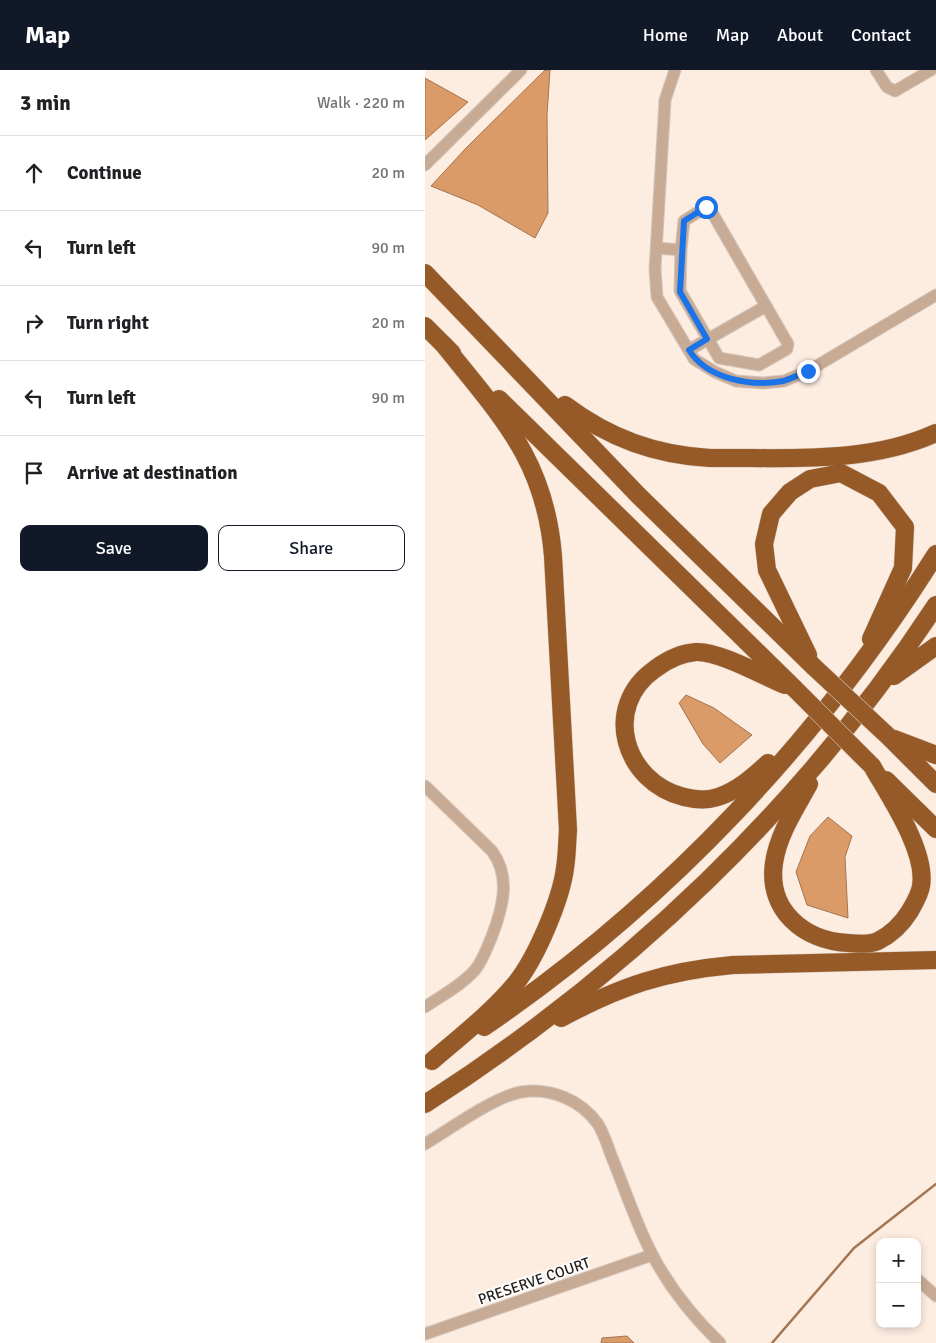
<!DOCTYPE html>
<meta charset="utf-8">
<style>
:root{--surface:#fff;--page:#f2f2f2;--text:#202124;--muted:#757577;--line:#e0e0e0;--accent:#111827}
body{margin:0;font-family:Signika,sans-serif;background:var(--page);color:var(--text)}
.controls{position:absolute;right:15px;bottom:15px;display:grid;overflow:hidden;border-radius:10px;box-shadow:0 2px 8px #0003}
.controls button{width:45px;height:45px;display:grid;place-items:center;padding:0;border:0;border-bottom:1px solid var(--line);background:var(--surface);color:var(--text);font:25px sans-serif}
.stop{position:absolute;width:15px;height:15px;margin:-11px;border:4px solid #1a73e8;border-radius:50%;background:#fff}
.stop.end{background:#1a73e8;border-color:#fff;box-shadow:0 1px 5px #0008}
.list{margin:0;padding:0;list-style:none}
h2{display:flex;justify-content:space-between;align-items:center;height:65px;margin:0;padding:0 20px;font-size:21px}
h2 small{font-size:16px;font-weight:400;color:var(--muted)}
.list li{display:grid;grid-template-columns:32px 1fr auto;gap:15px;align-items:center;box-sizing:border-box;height:75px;padding:0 20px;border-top:1px solid var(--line)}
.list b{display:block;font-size:19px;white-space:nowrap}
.list em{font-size:16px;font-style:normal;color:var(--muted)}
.actions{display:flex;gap:10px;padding:15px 20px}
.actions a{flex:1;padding:11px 0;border:1px solid var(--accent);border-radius:10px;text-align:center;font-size:18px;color:var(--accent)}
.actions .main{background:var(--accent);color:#fff}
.icon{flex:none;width:28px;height:28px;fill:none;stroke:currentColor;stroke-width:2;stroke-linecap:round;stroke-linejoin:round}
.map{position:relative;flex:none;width:511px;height:1273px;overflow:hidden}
header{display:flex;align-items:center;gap:30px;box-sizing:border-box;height:70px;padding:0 25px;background:var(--accent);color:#fff}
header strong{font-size:24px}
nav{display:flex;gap:28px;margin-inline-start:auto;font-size:18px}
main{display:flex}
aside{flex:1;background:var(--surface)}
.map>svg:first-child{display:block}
</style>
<header>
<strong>Map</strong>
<nav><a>Home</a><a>Map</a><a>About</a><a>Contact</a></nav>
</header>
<main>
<aside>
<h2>3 min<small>Walk · 220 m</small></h2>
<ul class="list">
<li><svg class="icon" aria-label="ahead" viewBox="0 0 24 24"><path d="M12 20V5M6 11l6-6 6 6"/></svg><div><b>Continue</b></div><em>20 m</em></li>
<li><svg class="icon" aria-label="left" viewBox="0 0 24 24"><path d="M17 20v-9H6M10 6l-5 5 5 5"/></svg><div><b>Turn left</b></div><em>90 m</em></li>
<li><svg class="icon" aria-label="right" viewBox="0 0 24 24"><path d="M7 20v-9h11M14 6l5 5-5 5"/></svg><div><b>Turn right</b></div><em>20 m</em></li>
<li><svg class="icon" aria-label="left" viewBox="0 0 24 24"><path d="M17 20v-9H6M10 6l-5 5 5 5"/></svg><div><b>Turn left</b></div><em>90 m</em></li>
<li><svg class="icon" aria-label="arrive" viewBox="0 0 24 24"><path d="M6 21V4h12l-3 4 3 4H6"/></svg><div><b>Arrive at destination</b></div></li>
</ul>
<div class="actions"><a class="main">Save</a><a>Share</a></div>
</aside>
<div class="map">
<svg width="511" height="1273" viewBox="0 0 511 1273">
<rect width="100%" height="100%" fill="#fdece0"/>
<!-- water -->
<g fill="#db9b68" stroke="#a47550">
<polygon points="120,0 125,0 122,45 123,143 110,168 53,135 6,116 42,77"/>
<polygon points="0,8 43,32 0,70"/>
<polygon points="261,625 289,638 327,665 295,693 278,674 254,633"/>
<polygon points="403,747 427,766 420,787 423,848 382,835 371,802 385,766"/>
<polygon points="202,1266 209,1273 176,1273 177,1268"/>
</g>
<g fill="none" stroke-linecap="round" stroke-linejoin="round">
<!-- stream -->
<polyline stroke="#a47550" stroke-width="2.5" points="347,1273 429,1178 511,1114"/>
<defs>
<g id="minor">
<polyline points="250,0 240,30 230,199 232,227 269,289 290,302 311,311 338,313 359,311 383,301 511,225"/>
<polyline points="451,0 462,17 470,21 506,0"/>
<polyline points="0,95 96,0"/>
<polyline points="232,178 256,180 255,221 294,288 334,295 362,279 363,274 285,139 281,137 259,151 256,180"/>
<polyline points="264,280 341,236"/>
<path d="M0,716L67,781C86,807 78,837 67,866C62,878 58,890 50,900C37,915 16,926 0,937"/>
<path d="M0,1074C25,1059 69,1027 96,1022C125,1017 156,1030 173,1054C179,1064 182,1074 186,1085C200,1119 211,1154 228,1186C245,1218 269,1248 295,1273"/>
<polyline points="492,1209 511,1226"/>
<polyline points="0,1264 227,1185"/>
</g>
<g id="highway">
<polyline points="0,203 213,425 389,597"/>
<polyline points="0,256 27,283"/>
<polyline points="74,329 370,619"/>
<path d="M140,335C184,368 230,385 285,388C360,387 441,395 511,363"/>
<polyline points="383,585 342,500 339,474 346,444 365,422 385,409 416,403 454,423 480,457 478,498 446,569"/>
<polyline points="469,606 511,576"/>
<polyline points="464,667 511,714"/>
<polyline points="469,669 511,685"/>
<path d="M343,693C328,707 312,721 293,727C281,731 271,730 259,727C199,712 176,637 230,599C242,590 256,583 271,582C294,581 338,606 360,615"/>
<polyline points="461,710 511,759"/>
<path d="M384,714C371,738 353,764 349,793C342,840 379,871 423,873C432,874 444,875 453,871C467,864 477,854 485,841C489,834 495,824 496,816C502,781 464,726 447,696"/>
<path d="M136,948C196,916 240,901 308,895L511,890"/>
<path d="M59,957C241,833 394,670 511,484"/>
<path d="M7,991C36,966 67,942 91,913C111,888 136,830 140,798C142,786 142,773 143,760L128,486C120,389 76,347 19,275"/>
<path d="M0,1034C201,905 380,735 511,535"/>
</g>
</defs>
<!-- minor casing -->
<use href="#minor" stroke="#d6c7bc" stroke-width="13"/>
<!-- highway casing -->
<use href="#highway" stroke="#d6c7bc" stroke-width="19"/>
<!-- minor -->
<use href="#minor" stroke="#c8ab95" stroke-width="11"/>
<!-- highway -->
<use href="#highway" stroke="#955a27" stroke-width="18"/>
<defs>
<g id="highway-bridge">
<polyline points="389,597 464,667"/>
<polyline points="370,619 447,696"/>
</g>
</defs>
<!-- highway-bridge casing -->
<use href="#highway-bridge" stroke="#d6c7bc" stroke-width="19" stroke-linecap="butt"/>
<!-- highway-bridge -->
<use href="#highway-bridge" stroke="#955a27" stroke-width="18"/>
</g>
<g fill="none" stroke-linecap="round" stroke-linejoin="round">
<!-- route -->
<path stroke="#1a73e8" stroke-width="6" d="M281,137L259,151L255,222L282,269L264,280C282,309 326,317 358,311C366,309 375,304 383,301"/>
</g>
<g text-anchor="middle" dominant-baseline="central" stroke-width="4" stroke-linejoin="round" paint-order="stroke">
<!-- street labels -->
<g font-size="15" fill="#241d17" stroke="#fdfdfd">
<text transform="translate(109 1211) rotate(-19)">PRESERVE COURT</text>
</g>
</g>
</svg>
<div class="controls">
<button>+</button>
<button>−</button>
</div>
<div class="stop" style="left:281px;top:137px"></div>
<div class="stop end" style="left:383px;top:301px"></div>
</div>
</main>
